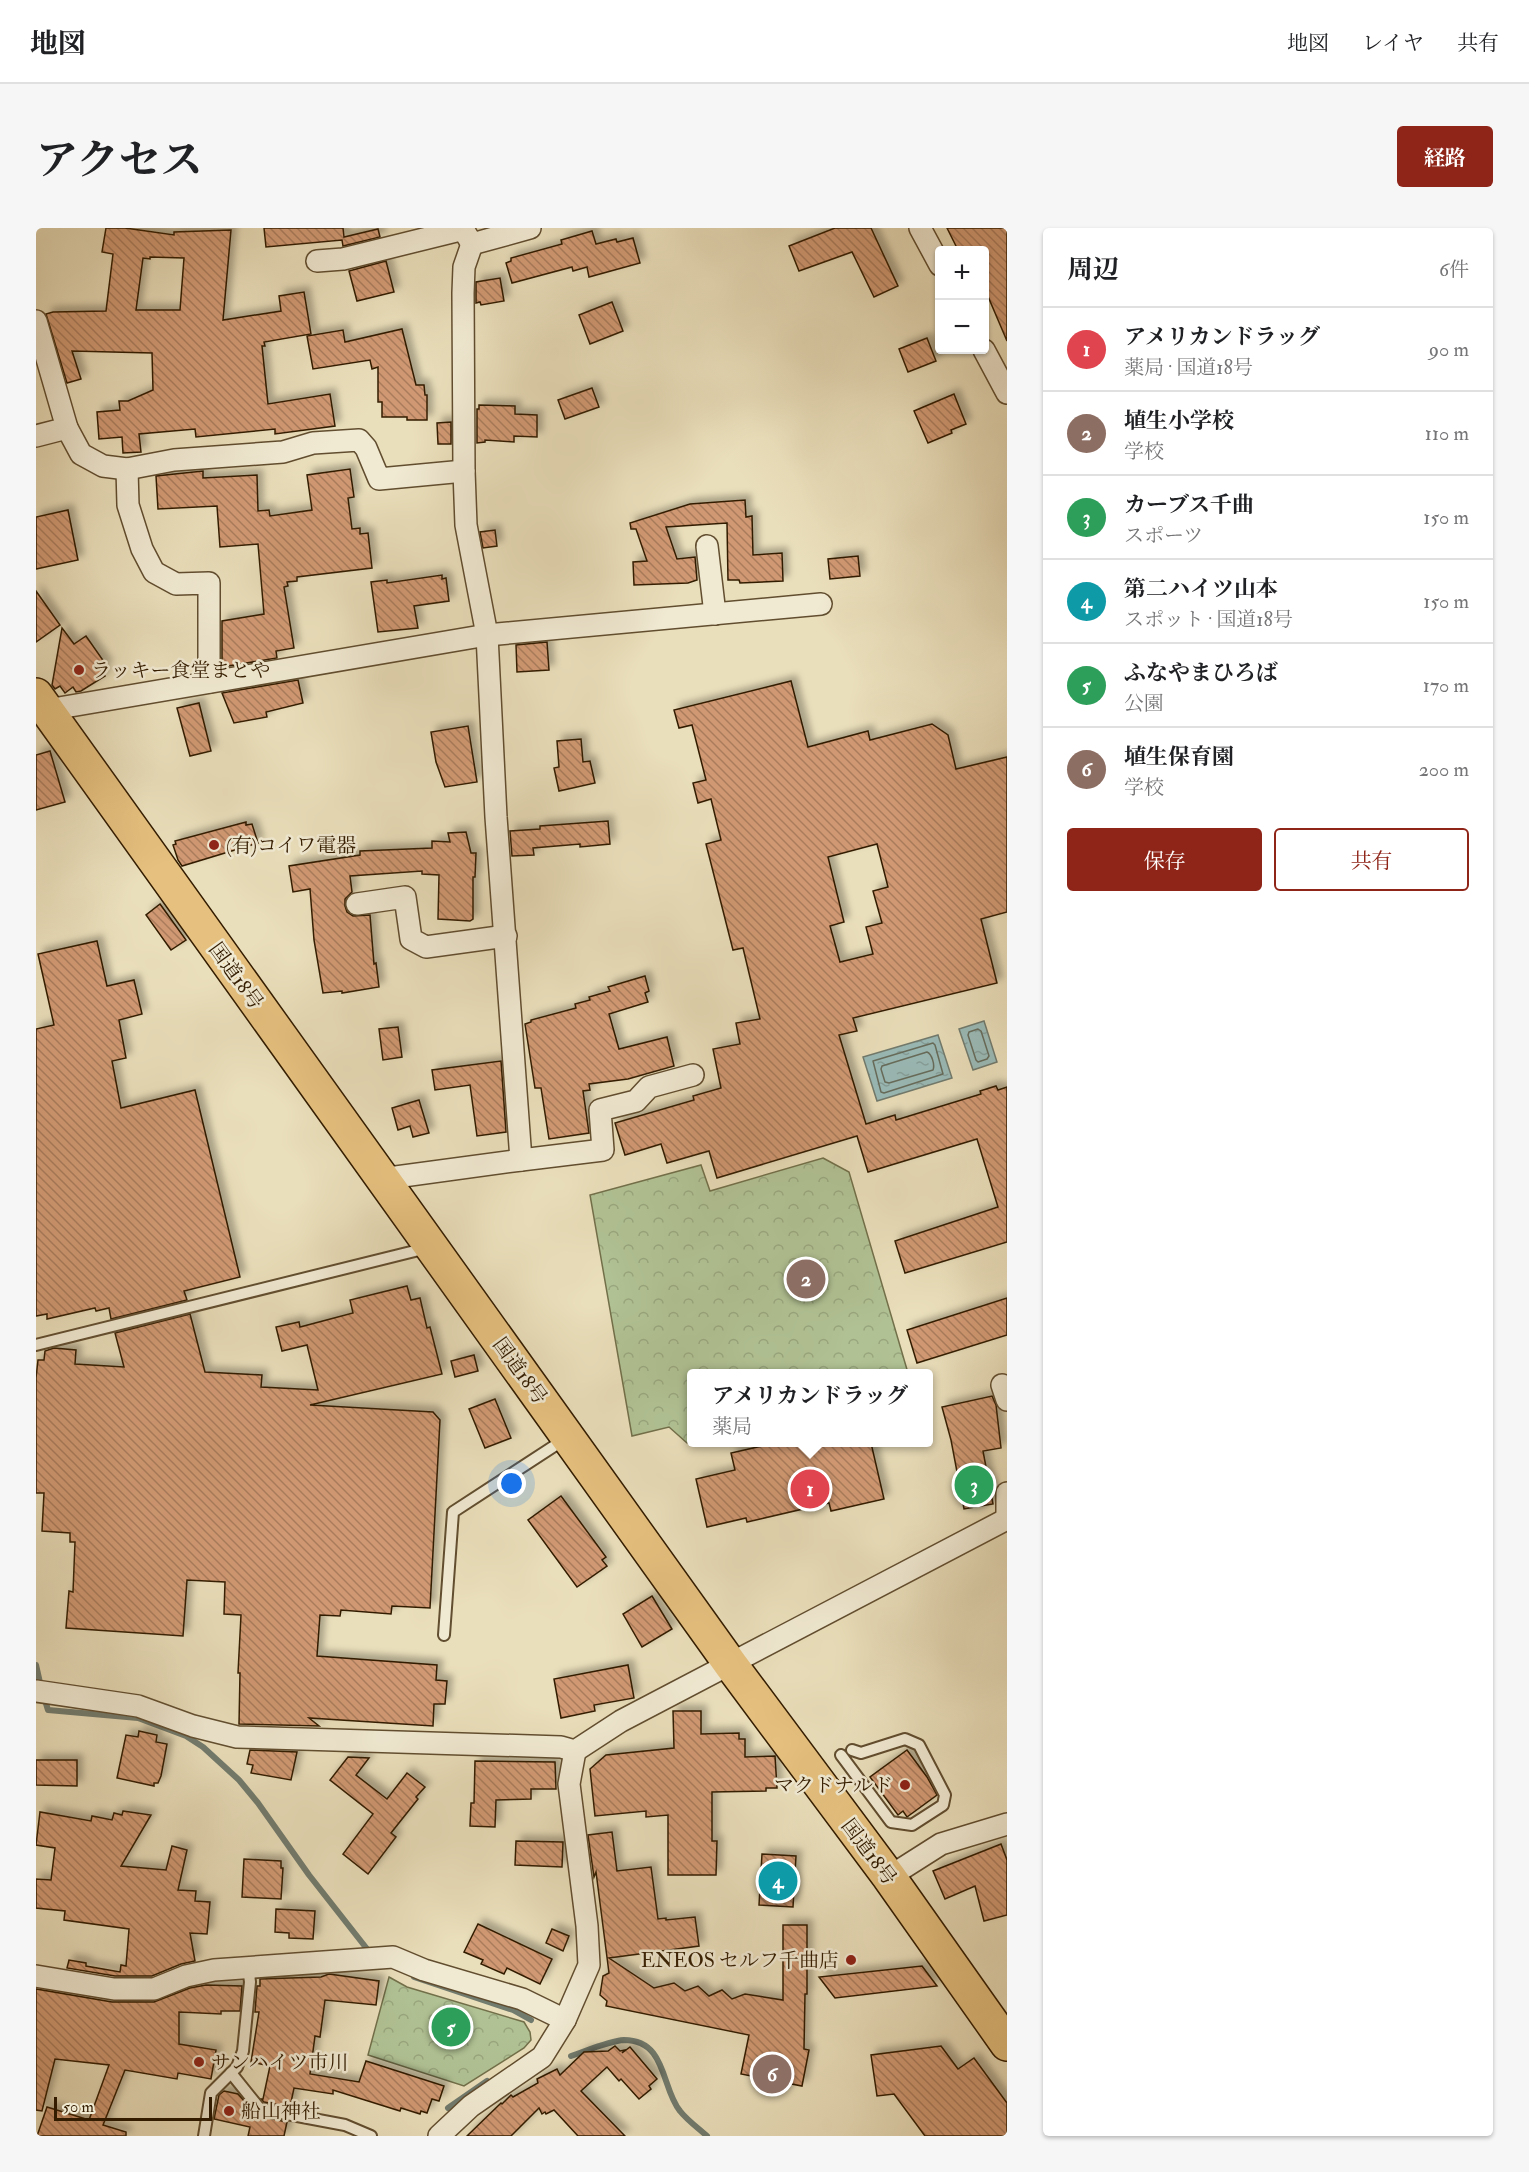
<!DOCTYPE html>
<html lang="ja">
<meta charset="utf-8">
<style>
:root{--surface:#fff;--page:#f6f6f6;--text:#202124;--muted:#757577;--line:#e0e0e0;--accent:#8f2418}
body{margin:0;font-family:"IM FELL Double Pica","Noto Serif JP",serif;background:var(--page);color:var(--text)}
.controls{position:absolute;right:18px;top:18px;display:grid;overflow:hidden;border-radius:6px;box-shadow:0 2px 4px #0004}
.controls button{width:54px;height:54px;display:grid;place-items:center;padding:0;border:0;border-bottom:2px solid var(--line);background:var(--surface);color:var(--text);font:30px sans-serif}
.scale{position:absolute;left:18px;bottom:15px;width:158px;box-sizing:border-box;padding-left:6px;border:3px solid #331c00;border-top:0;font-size:16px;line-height:21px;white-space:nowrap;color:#331c00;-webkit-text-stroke:4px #f1ead3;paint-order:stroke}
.you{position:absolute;left:476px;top:1256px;width:21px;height:21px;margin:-15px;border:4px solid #fff;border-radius:50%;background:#1a73e8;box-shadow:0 0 0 9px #1a73e833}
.badge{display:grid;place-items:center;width:39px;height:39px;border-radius:50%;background:var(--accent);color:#fff;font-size:20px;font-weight:700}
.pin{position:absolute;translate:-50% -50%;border:3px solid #fff;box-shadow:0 2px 6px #0006}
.popup{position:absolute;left:651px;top:1141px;width:246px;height:78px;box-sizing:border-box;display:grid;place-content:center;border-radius:6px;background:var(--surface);filter:drop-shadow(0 2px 4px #0005);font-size:20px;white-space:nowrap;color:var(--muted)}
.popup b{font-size:22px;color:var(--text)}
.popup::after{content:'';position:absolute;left:50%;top:100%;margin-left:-12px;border:12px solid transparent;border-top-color:var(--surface)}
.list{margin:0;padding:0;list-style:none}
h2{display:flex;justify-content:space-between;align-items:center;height:78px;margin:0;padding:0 24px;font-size:26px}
h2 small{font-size:20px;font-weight:400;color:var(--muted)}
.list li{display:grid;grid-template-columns:39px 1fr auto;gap:18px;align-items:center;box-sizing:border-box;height:84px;padding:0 24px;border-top:2px solid var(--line)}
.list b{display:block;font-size:22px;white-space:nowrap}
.list p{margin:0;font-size:20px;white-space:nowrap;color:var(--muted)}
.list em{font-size:20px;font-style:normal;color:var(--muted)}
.actions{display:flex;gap:12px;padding:18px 24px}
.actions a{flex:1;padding:14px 0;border:2px solid var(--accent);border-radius:6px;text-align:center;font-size:21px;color:var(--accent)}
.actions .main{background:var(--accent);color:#fff}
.map{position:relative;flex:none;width:971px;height:1908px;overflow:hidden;border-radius:6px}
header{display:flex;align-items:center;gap:36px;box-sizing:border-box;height:84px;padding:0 30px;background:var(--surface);border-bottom:2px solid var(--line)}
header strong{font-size:28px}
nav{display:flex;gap:33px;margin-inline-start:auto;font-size:21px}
.intro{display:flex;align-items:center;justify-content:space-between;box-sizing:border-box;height:144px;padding:0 36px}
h1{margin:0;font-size:42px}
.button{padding:15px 27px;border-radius:6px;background:var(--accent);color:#fff;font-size:21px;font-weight:700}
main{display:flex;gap:36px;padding:0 36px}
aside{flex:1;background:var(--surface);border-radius:6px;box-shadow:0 2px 4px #0004}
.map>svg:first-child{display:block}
</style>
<header>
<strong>地図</strong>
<nav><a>地図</a><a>レイヤ</a><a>共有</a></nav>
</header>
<div class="intro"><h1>アクセス</h1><a class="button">経路</a></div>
<main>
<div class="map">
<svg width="971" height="1908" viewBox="0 0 971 1908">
<defs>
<pattern id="park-crowns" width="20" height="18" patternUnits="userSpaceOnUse" patternTransform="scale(1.5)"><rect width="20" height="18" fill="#b1c395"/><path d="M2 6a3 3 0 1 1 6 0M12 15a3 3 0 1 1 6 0" fill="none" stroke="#99a77f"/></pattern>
<pattern id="water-ripples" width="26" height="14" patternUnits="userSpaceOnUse" patternTransform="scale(1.5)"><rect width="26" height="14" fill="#9abbb8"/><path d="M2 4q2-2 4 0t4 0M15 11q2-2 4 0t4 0" fill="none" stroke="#85a09c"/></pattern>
<pattern id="building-back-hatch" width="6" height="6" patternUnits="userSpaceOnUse" patternTransform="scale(1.5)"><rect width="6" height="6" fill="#d19973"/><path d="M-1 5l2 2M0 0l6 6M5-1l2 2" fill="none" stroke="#aa7c5c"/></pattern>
<filter id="shadow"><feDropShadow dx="5.5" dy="-5.5" stdDeviation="3" flood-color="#0004"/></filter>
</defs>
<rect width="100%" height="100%" fill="#eadfbb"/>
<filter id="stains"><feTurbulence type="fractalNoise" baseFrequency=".00333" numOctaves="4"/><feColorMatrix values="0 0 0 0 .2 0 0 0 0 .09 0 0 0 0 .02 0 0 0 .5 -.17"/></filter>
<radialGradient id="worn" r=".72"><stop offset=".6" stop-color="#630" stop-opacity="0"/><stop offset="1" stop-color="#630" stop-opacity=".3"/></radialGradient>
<!-- park -->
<g fill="url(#park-crowns)" stroke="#72704a" stroke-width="1.5">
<polygon points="787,930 813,944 872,1145 656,1146 655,1214 651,1215 633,1199 596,1208 554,967 665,937 674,963"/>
<polygon points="353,1749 371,1759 488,1794 494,1804 495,1812 488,1820 428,1858 332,1827"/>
</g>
<!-- water -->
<g fill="url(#water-ripples)" stroke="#717b6e" stroke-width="1.5">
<polygon points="948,793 961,834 937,842 923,801"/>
<polygon points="902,807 916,850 841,873 827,829"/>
</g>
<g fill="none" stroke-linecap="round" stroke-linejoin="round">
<!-- shore -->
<g stroke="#666c5c" stroke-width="1.5">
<polygon points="942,801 945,803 953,828 951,831 942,834 940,832 932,807 933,804"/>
<polygon points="897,815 899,817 907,846 848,865 845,864 837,833"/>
<path d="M891,824C896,826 899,837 897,842L853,855L849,854L845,841L846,838Z"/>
</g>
<!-- stream -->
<g stroke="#717b6e" stroke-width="6">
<polyline points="0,1437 5,1459"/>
<polyline points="8,1469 12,1482 102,1490 150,1508 167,1519 203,1552 222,1575 273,1647 335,1726"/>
<polyline points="378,1749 477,1782 495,1792"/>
<path d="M535,1828C550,1823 573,1813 588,1812C631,1812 625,1860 644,1883C651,1892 662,1900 671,1908"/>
<polyline points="412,1880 451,1853"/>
</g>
</g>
<!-- building -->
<g fill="url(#building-back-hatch)" stroke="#331c00" stroke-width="1.5" fill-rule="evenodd" filter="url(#shadow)">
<path d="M70,0H89L138,7V4L195,2L187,92L245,83L243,68L268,64L275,106L228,114L229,118H226L232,176L294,166L299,198L239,206V201L160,209L159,201L103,206L105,224L87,225L86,209L63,211L61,184L84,182L83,173H92L117,162L116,125L36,123L45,151L31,155L10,86L17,84L70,83L77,26L66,24ZM114,29L148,30L144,82H100L107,30L114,31Z"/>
<polygon points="228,0 307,0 308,9 342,1 344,9 307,18 306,12 230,19"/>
<polygon points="799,0 835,0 862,58 838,69 816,24 763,43 753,18"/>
<polygon points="911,0 971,0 971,113 948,59 948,22 922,22"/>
<polygon points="556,3 560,16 580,11 581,14 597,10 604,35 553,49 551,39 537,43 536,39 476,55 470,35 475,33 475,30 526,16 525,12"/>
<polygon points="350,33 358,64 321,73 313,43"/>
<polygon points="464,50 468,73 445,77 444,74 440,75 440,54"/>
<polygon points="576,74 587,103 554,116 543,87"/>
<polygon points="366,101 380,157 388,157 389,167 391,167 391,192 371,192 371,189 346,189 346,174 342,174 342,139 336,141 334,132 277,141 271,108 307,102 309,114"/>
<polygon points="891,110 900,133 872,144 863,121"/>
<polygon points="556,160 563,179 529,191 522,172"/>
<polygon points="918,166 930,196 915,202 916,205 892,215 878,183"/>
<polygon points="443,177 479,178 479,186 501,187 501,209 478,208 478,214 449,212 449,214 441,215 441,181 443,181"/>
<polygon points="415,194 415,216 402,216 401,195"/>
<polygon points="314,241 318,269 312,270 316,301 324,300 324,306 332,305 336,340 261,349 261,353 251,354 252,358 248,359 258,420 240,423 241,430 186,439 186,393 228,386 222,316 184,319 181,278 122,281 120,248 167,243 167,250 221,247 222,283 233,282 234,288 276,282 271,247"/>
<polygon points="709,272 710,289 716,288 717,327 746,325 747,353 704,355 703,352 692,352 691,295 630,299 641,331 659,329 661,352 652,355 598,357 597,334 611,333 600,301 595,301 594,295 654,276"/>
<polygon points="32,282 42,332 0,341 0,289"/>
<polygon points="459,302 461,318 447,320 444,304"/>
<polygon points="822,328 824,348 794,351 792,331"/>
<polygon points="406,347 406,351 410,350 413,373 378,378 382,400 342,404 335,354 351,352 351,355"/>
<polygon points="0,363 24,397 0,414"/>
<polygon points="26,400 38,416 50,408 71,438 65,442 69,448 45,463 40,464 37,459 29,465 24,458 19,461 16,457"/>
<polygon points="511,414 513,442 481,444 480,417"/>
<polygon points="262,452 267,475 230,484 231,489 198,495 186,465"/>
<path d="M755,453L772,519L832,503L834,512L896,496L912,507L920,541L971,529V684L945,691L961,755L817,790L821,803L803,807L830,896L859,887L860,892L945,866L944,863L960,858L962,862L971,859V1014L869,1045L859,1013L962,979L941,911L832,944L821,908L681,950L673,923L631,935L625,916L589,927L579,895L658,872L657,868L685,860L677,821L704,816L700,795L724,791L707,720L697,722L670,616L685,612L675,571L662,575L657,555L670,552L656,497L643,500L638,482ZM841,616L852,659L837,663L846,695L830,699L837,726L804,734L794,698L808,694L792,629Z"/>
<polygon points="163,475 175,523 154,528 141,480"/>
<polygon points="432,498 441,554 409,559 400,534 395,504"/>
<polygon points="545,511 547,534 554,533 559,555 523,563 518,540 523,539 521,513"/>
<polygon points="14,523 29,574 0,582 0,527"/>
<polygon points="572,593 574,616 544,619 544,616 497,620 498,627 476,628 474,603 504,601 504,598"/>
<polygon points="210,594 210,597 216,596 222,615 146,638 142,632 137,617 140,616 139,613"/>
<polygon points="430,604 435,625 440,625 439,649 437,649 437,691 434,693 402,691 403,647 386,646 386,643 314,648 316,664 309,671 309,678 311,684 317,688 334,687 338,736 340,735 343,759 306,765 306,763 287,765 278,712 274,661 257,664 253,638 324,627 324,623 396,620 396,613 414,614 412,605"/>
<polygon points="124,676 150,712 135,722 110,687"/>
<polygon points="61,713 71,758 98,752 106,786 83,792 90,830 76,833 85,880 159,862 204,1049 148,1063 151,1072 75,1091 73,1080 60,1083 59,1080 11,1091 11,1086 0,1088 0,801 18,797 2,726"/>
<polygon points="609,748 613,763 609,765 612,774 573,786 583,821 631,809 638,838 592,851 553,856 554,862 547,863 553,905 513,911 505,860 499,860 489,796 495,794 495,792 540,780 539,776 554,772 553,769 574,763 572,759"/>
<polygon points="362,799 366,829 347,832 343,801"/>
<polygon points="465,833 470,904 441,908 434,857 399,862 396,842"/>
<polygon points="383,872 393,905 377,909 374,898 362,902 356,880"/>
<polygon points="371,1058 375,1072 384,1070 391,1100 394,1099 406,1146 274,1177 397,1184 404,1192 394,1380 356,1378 355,1386 305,1382 304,1388 284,1387 281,1428 401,1437 400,1452 411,1453 409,1476 398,1476 397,1498 273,1490 283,1498 203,1496 204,1445 202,1445 205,1387 188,1386 189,1354 151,1352 147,1408 30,1400 33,1363 37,1364 39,1314 34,1314 34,1305 6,1303 8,1265 0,1265 0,1150 2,1132 8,1132 9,1123 18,1120 40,1122 39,1136 88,1139 79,1105 154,1086 169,1144 226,1147 225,1159 282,1162 271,1117 246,1123 240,1099 263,1094 264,1099 317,1085 314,1072"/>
<polygon points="971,1070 971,1107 881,1135 871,1102"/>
<polygon points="438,1127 442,1143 419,1149 415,1133"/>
<polygon points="956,1168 960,1177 965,1220 947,1223 957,1276 928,1281 915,1212 906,1179"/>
<polygon points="459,1171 475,1210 449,1220 433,1181"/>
<polygon points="739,1215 835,1215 848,1271 795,1283 793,1275 711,1294 710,1290 671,1299 660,1251 699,1242 695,1225"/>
<polygon points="525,1268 570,1329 566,1332 571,1338 541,1359 492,1292"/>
<polygon points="616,1368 636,1401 606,1419 587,1386"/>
<polygon points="592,1437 598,1470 558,1477 559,1483 525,1490 518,1451"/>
<polygon points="637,1483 665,1483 665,1506 703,1505 703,1511 709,1511 709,1529 739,1528 741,1560 730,1560 730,1563 676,1564 676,1613 681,1613 680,1647 632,1647 632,1587 610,1589 610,1583 559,1588 554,1541 570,1527 638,1520"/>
<polygon points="103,1503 121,1507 120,1514 131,1516 125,1548 122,1555 118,1555 118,1558 81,1550 90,1507 102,1509"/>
<polygon points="214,1522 261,1524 255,1552 215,1545 217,1537 211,1536"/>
<polygon points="871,1522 891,1549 901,1567 871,1589 867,1583 862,1587 834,1549"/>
<polygon points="312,1529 333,1530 320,1547 351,1571 371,1545 389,1559 380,1569 382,1571 355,1605 360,1609 332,1646 307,1626 337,1586 294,1552"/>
<polygon points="0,1532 41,1532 41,1558 0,1557"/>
<polygon points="439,1533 519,1534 520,1561 495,1561 495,1571 460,1572 459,1599 434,1598 435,1575 438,1575"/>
<polygon points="87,1583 115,1587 85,1638 130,1642 136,1618 151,1622 142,1662 160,1663 159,1673 174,1674 171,1706 154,1705 159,1733 145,1736 116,1748 79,1748 31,1740 33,1732 50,1735 50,1738 84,1744 85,1737 90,1738 93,1701 28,1692 29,1683 0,1680 0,1651 15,1652 19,1620 0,1617 4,1584 55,1593 56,1588 76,1592 78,1585 86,1587"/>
<polygon points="576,1604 581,1643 615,1639 622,1691 630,1690 630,1692 659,1689 663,1718 573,1730 618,1760 638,1755 649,1763 662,1758 673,1768 686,1762 696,1771 709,1766 747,1772 747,1697 771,1697 771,1766 769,1766 768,1821 773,1822 766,1858 705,1846 713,1807 570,1778 571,1773 564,1767 567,1748 573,1745 560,1644 558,1649 552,1607"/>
<polygon points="480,1613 527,1614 526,1639 479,1637"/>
<polygon points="965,1616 971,1632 971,1687 948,1693 939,1658 909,1671 897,1643"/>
<polygon points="726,1626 760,1628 757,1679 723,1677"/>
<polygon points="208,1631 245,1633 245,1640 247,1640 245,1671 206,1669"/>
<polygon points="240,1681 279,1683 277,1711 253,1710 253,1705 239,1704"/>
<polygon points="442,1696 516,1731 504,1756 471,1740 468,1746 445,1736 447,1732 428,1724"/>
<polygon points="516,1701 533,1708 527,1723 510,1715"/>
<polygon points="886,1738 901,1758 799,1770 783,1749"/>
<polygon points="293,1746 343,1753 340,1777 289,1772 284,1809 279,1808 274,1846 323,1854 330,1833 408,1858 403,1873 396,1871 391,1885 385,1883 384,1886 365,1880 364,1883 297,1862 297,1866 258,1860 254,1879 228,1874 225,1871 227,1871 234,1838 215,1834 223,1784 219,1784 221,1758 224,1758 224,1751 285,1749"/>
<polygon points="170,1757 206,1758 204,1783 185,1783 185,1786 143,1784 143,1816 180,1822 175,1851 142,1845 141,1851 89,1842 67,1897 90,1904 90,1908 1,1908 11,1879 53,1892 73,1837 19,1831 6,1883 0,1882 0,1761 76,1774 118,1774 154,1760"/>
<polygon points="579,1818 584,1823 589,1822 586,1825 594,1819 621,1851 613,1858 615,1861 603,1871 585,1851 583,1853 571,1839 545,1863 589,1908 542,1908 518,1882 510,1886 509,1884 506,1886 503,1880 475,1908 431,1908 465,1875 466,1876 475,1867 477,1869 502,1855 501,1851 521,1841 524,1847 548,1824 572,1823"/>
<polygon points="905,1818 922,1841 938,1830 971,1875 971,1908 889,1908 858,1866 841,1868 835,1827"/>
<polygon points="188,1863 202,1866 222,1888 251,1894 248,1908 212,1908 214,1899 178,1891 183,1867"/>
</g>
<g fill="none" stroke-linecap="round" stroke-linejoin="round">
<defs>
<g id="lane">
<polyline points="0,1117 391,1020"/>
<polyline points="408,1407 417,1284 529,1211"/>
<polyline points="805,1527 855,1594 876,1597 907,1577 909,1567 883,1517 869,1511 825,1525 816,1522"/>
<polyline points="195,1845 224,1881 309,1897 335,1908"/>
<polyline points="168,1908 175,1865 201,1839 207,1823 214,1754 212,1739"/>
</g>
<g id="street">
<polyline points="884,0 904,37"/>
<polyline points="430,6 436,16 494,0"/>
<polyline points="281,33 307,31 428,1"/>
<polyline points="0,93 31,200 0,208"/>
<polyline points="948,122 971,165"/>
<polyline points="31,200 45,226 67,238 91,241 138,232 247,224 277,215 323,212 330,220 343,251 428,243"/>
<polyline points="91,241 92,277 106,321 118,344 140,356 173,355 173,454"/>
<polyline points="671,318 679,386"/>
<polyline points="11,482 451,407 785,376"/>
<polyline points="321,676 369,669 375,711 390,719 470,708"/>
<polyline points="485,932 567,922 564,882 600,873 613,859 657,847"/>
<polyline points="345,951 485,932 460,589 451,407 430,297 428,243 427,65 428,39 436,16"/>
<polyline points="966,1157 971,1172"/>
<polyline points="971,1291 971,1265"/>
<polyline points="0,1463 102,1478 157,1498 201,1509 525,1519 539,1523 585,1493 971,1291"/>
<polyline points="853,1649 905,1616 971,1596"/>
<polyline points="0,1748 78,1761 118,1761 150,1748 178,1742 357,1729 388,1742 486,1771 529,1792"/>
<polyline points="403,1908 435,1878 506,1829 529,1792 553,1737 551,1698 533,1556 539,1523"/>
</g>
<polyline id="highway" points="0,467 695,1437 853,1649 971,1816"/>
</defs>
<!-- lane casing -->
<use href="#lane" stroke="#614d2f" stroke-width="14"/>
<!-- street casing -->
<use href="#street" stroke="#614d2f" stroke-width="24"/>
<!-- highway casing -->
<use href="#highway" stroke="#331c00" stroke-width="36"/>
<!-- lane -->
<use href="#lane" stroke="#f1ead3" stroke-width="10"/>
<!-- street -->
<use href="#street" stroke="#f1ead3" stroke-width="21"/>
<!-- highway -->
<use href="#highway" stroke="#e5c07e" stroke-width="33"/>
</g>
<!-- markers -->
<g fill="#8f2418" stroke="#f1ead3" stroke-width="2">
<circle cx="43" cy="442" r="6"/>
<circle cx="178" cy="617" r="6"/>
<circle cx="869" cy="1557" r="6"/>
<circle cx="815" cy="1732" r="6"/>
<circle cx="163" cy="1834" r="6"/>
<circle cx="193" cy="1883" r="6"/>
</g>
<g text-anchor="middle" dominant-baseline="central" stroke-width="5" stroke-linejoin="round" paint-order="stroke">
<!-- poi labels -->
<g font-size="20" fill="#331c00" stroke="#f1ead3" text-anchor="start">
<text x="55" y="442">ラッキー食堂まとや</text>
<text x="190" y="617">(有)コイワ電器</text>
<text x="857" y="1557" text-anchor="end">マクドナルド</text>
<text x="803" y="1732" text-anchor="end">ENEOS セルフ千曲店</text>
<text x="175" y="1834">サンハイツ市川</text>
<text x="205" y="1883">船山神社</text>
</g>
<!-- street labels -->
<g font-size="20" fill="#331c00" stroke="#f1ead3">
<text transform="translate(200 748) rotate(54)">国道18号</text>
<text transform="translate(484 1143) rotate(54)">国道18号</text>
<text transform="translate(833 1624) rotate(53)">国道18号</text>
</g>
</g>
<rect width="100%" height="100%" filter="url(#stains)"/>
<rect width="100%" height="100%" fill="url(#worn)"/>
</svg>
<div class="controls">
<button>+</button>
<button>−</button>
</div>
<div class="scale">50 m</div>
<div class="you"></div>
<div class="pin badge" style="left:774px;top:1261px;background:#e0444e">1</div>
<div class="popup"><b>アメリカンドラッグ</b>薬局</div>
<div class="pin badge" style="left:770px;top:1051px;background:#8d6e63">2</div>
<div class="pin badge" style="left:938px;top:1257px;background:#2e9e5b">3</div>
<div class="pin badge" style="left:742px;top:1653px;background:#0f9aa8">4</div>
<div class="pin badge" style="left:415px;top:1799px;background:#2e9e5b">5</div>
<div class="pin badge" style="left:736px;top:1846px;background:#8d6e63">6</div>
</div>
<aside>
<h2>周辺<small>6件</small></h2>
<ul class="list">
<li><span class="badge" style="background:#e0444e">1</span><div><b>アメリカンドラッグ</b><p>薬局 · 国道18号</p></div><em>90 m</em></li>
<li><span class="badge" style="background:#8d6e63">2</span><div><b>埴生小学校</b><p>学校</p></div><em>110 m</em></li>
<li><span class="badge" style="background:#2e9e5b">3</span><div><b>カーブス千曲</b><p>スポーツ</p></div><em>150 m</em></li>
<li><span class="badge" style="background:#0f9aa8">4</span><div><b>第二ハイツ山本</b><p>スポット · 国道18号</p></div><em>150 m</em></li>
<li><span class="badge" style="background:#2e9e5b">5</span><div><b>ふなやまひろば</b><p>公園</p></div><em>170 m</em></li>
<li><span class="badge" style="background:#8d6e63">6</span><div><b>埴生保育園</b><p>学校</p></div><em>200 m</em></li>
</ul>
<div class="actions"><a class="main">保存</a><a>共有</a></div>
</aside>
</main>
